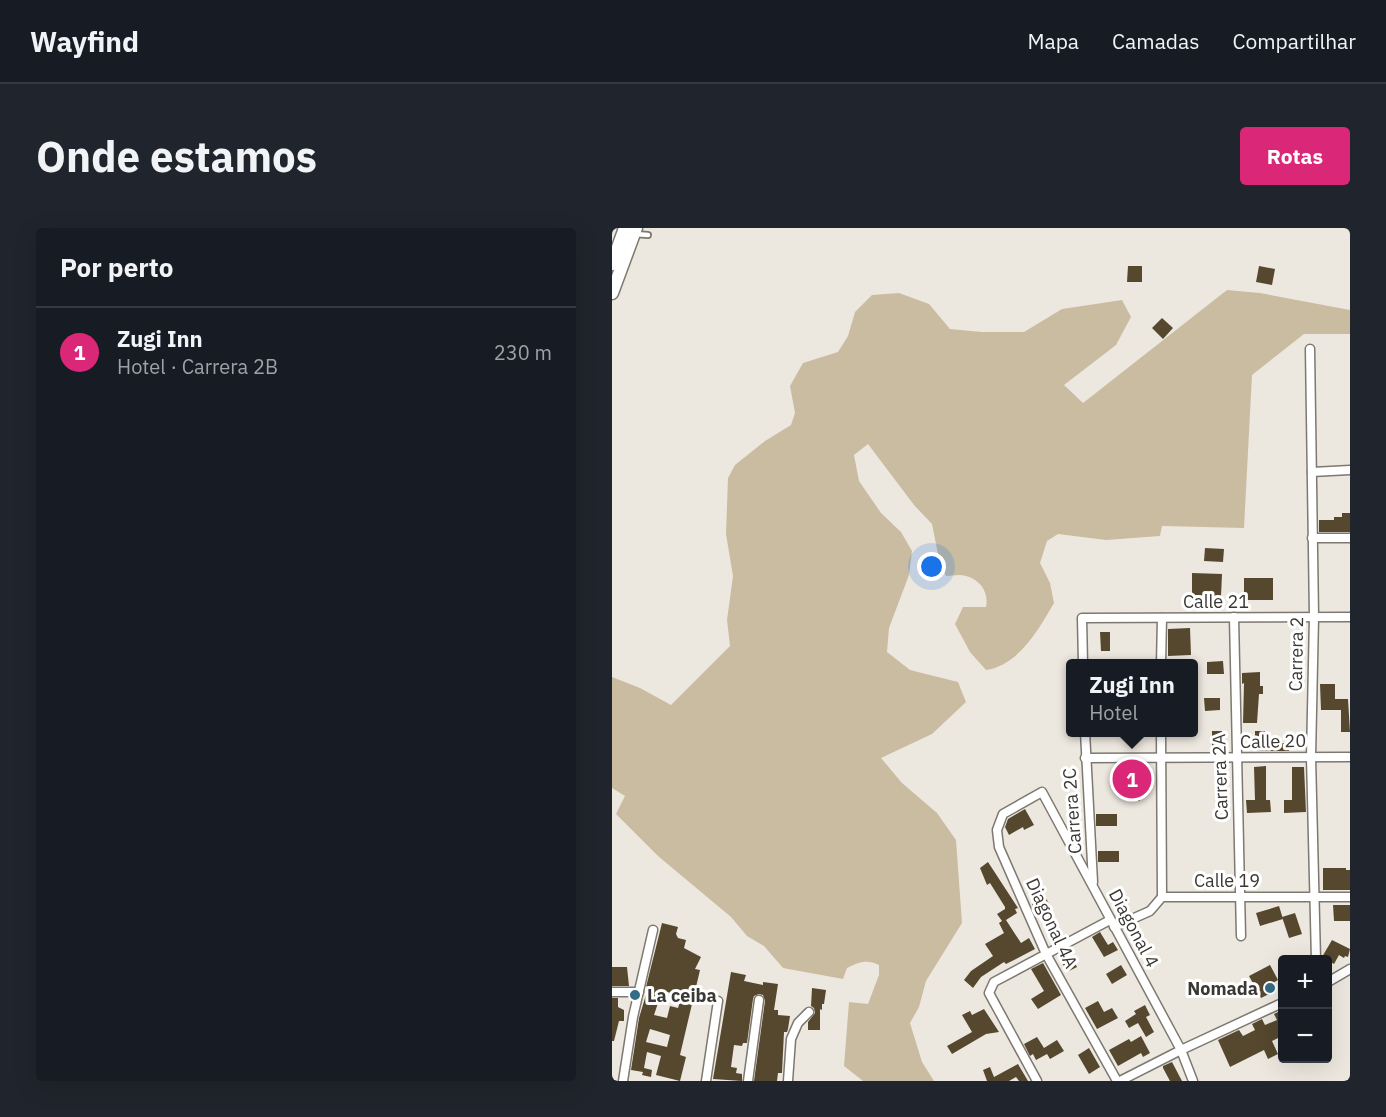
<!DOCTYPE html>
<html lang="pt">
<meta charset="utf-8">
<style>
:root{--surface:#171b24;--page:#20242c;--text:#f1f3f6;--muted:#9ea1a6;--line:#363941;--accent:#db2777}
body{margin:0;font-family:"IBM Plex Sans",sans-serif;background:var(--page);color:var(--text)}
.controls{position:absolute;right:18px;bottom:18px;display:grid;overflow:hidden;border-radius:6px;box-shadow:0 6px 24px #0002}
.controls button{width:54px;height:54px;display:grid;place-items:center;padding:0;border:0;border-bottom:2px solid var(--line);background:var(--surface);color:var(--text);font:30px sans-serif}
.you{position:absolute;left:320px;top:339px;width:21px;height:21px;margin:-15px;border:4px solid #fff;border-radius:50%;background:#1a73e8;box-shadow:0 0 0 9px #1a73e833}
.badge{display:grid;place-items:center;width:39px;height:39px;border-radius:50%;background:var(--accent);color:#fff;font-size:20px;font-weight:700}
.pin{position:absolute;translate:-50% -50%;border:3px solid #fff;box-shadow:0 2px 6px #0006}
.popup{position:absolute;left:454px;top:431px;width:132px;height:78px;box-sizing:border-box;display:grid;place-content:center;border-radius:6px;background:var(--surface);filter:drop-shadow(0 2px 4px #0005);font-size:20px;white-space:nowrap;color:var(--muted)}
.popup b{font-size:22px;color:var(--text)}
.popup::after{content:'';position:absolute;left:50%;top:100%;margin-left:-12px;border:12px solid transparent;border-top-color:var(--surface)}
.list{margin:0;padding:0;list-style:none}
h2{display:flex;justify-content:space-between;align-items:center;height:78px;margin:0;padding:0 24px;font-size:26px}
h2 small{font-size:20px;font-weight:400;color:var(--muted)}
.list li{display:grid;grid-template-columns:39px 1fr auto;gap:18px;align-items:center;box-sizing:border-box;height:90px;padding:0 24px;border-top:2px solid var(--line)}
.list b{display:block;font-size:22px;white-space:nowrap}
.list p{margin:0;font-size:20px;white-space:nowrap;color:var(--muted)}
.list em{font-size:20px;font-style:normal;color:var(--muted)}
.map{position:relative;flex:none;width:738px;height:853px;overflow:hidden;border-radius:6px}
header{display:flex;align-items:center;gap:36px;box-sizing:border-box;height:84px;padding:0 30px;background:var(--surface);border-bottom:2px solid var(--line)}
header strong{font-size:28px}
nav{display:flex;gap:33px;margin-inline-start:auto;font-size:21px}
.intro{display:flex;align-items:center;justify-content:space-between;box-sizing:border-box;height:144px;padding:0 36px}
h1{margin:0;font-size:42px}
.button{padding:15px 27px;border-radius:6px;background:var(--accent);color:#fff;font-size:21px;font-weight:700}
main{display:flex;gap:36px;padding:0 36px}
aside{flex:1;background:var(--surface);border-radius:6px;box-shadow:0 6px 24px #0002}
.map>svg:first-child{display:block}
</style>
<header>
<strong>Wayfind</strong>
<nav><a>Mapa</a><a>Camadas</a><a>Compartilhar</a></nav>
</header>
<div class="intro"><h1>Onde estamos</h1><a class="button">Rotas</a></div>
<main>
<aside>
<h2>Por perto<small></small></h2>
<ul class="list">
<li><span class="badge">1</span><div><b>Zugi Inn</b><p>Hotel · Carrera 2B</p></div><em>230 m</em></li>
</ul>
</aside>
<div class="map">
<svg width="738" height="853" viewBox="0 0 738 853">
<rect width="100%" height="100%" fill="#ede8df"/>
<!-- green -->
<path fill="#cabca1" d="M615,62L648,65L738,82V106H692L640,147L632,300L550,298L548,308L494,312L446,306L435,313L428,335L438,355L442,375C427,401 406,438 374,442L358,424L343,396L351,379H374C377,365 369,352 354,348C348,346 340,348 334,348L327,331L320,296L302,277L256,216L242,227L247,253L269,285L289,304L300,323L297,347L277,400L275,424L298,442L346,454L354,474L320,506L269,530L290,555L325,585L344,612L350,695L314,753L307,779L298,795L310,834L322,853H251L232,838L237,774L256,776L267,747V737C254,731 247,734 235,740L231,751L171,740L152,718L135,708L119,689L46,628L4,586L13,568L0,560V449L28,460L59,477L118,418L115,392L121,348L114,306L116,250L123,237L153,213L179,197L183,185L178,158L191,135L226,124L236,108L243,84L260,67L287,65L317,76L338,101L370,104H412L450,81L510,72L519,89L504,117L452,157L471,175Z"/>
<!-- building -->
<g fill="#55482e" fill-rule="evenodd">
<polygon points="516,38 530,38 530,54 515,54"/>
<polygon points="647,38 663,41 660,57 644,54"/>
<polygon points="550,90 561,100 551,111 540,100"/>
<polygon points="730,285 738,285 738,304 707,304 707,292 722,292 722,289 730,289"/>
<polygon points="593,320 612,321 611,334 592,333"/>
<polygon points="580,345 610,346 609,368 580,367"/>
<rect x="632" y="350" width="29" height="22"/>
<polygon points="578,400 579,427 556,428 556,401"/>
<polygon points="488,404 498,404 498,423 489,423"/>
<polygon points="611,433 612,446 595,446 595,434"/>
<polygon points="648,444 648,458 651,458 651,466 647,466 645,495 631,495 632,455 630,456 630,445"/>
<polygon points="708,456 723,456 723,471 736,471 738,504 729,504 729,482 709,482"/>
<polygon points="592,470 608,470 608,482 593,483"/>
<rect x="600" y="503" width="10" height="20"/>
<polygon points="643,503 653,503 653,515 677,515 677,523 643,523"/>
<polygon points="654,538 654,572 658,572 659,584 635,585 634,572 643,572 642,539"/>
<polygon points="680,539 692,539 694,584 672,585 672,572 680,572"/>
<rect x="514" y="545" width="14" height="28"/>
<polygon points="413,581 422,597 412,602 411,599 397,607 393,599 396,591"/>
<rect x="484" y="586" width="21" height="12"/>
<rect x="486" y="623" width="21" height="11"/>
<polygon points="376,634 406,680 403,681 405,685 394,692 409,715 417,710 423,721 402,732 394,736 392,734 369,749 361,760 352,752 359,743 381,728 373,716 392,705 387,695 390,693 385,686 393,681 393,679 378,655 375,657 368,640"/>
<polygon points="711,640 734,640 734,642 738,642 738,662 711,662"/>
<polygon points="433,669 440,680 426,687 420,676"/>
<polygon points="721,677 738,677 738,693 722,693"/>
<polygon points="667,678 671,691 648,698 644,685"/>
<polygon points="683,685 690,706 677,710 670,689"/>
<path d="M50,695L66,699L64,706L66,710L74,712L72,720L89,729L83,741L88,742L68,827L74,829L68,853L44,847L49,828L35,824L32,840L40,842L39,849L30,847L31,844L19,842L27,790L36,760L34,759ZM50,763L70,767L66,780L58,778L55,790L42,787ZM38,801L58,807L55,819L34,814Z"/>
<polygon points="488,704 496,717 501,714 506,722 492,729 480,709"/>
<polygon points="720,712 738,721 736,729 733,728 732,730 727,727 722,736 710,729"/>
<polygon points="455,722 465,739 455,744 446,727"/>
<polygon points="431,735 449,767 426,781 419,771 432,763 419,741"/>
<polygon points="509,737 515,747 500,756 494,746"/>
<polygon points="658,737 666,752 657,757 661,764 649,770 637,748"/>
<polygon points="0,739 15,739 17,758 0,758"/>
<polygon points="119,744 134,747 132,753 151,757 151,754 166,756 162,782 166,782 166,787 178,788 176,801 175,804 172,804 170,845 166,845 165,853 142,853 153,773 151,767 147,766 142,768 141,771 135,815 131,815 130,818 122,817 119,839 125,840 124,845 130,846 130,853 101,851"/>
<polygon points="200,760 214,762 212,776 210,776 210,782 208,781 208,802 196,802 196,794 203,785 202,780 199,778"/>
<polygon points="0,770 6,770 6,779 12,782 12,793 7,793 2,813 0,813"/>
<polygon points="486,773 492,784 500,780 506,790 485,801 473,780"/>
<polygon points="533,777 538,787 534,789 542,804 534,809 526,795 517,800 513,793 524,786 522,783"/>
<polygon points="372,781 387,804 374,806 340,826 335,818 360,804 350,787 358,783 360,787"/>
<polygon points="670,782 670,808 660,813 666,826 656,831 652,822 618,839 606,812 627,802 631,808 643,802 640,796 650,791 653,797 665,792 662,786"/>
<polygon points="529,808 538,825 531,829 529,825 506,838 497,822 517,811 519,814"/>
<polygon points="425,809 432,820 445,812 452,823 438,831 435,826 424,832 421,826 418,828 412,816"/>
<polygon points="477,820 488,839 477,846 466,827"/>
<polygon points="560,834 570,853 558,853 551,840 551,838"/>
<polygon points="406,836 416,853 407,853 404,849 397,853 375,853 371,842 378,839 382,849"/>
</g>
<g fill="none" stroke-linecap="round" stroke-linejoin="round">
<defs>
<polyline id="service" points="23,6 36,7"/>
<g id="minor">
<polyline points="698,121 702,389 699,529 704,732"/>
<polyline points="700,244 738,242"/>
<polyline points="700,310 738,310"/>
<polyline points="622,389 629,708"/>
<polyline points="471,436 470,390 738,389"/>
<polyline points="549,436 550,390"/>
<polyline points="473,504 481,654"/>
<polyline points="549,504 550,669"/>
<polyline points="473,530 738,529"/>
<polyline points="502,699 538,683 550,669 738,669"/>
<polyline points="716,754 738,741"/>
<polyline points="0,764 27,764"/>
<polyline points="11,853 21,789 41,702"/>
<polyline points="94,853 106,773"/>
<polyline points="136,853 147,772"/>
<polyline points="176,853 179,811 186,795 197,784"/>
<polyline points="425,853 377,765 382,754 498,692"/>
<polyline points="505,853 434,726 387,619 385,602 391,586 430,564 569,822 581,853"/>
<polyline points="508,853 569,822 670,775"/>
</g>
<g id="secondary">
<polyline points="0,36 13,0"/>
<polyline points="0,65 24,0"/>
</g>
</defs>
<!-- service casing -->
<use href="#service" stroke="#7d7870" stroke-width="8"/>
<!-- minor casing -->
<use href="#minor" stroke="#7d7870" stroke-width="11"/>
<!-- secondary casing -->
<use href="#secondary" stroke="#7d7870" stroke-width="15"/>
<!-- service -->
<use href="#service" stroke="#fff" stroke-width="4.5"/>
<!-- minor -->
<use href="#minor" stroke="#fff" stroke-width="8"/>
<!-- secondary -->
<use href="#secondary" stroke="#fff" stroke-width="12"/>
</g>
<!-- markers -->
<g fill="#346d86" stroke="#fff" stroke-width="2">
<circle cx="658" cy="760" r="6"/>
<circle cx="23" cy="767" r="6"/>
</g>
<g text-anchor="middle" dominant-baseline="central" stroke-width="6" stroke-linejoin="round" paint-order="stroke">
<!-- street labels -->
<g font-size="18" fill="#393834" stroke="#fff">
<text x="604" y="373">Calle 21</text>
<text transform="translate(684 426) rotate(-89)">Carrera 2</text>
<text transform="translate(661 513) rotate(-1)">Calle 20</text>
<text transform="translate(608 549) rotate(-92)">Carrera 2A</text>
<text transform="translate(460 583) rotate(-94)">Carrera 2C</text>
<text x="615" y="652">Calle 19</text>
<text transform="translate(440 695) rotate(65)">Diagonal 4A</text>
<text transform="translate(522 700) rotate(62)">Diagonal 4</text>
</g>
<!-- poi labels -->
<g font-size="18" font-weight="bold" fill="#393834" stroke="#fff" text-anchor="end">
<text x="646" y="760">Nomada</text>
<text x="35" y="767" text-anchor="start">La ceiba</text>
</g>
</g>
</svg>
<div class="controls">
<button>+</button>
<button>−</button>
</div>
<div class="you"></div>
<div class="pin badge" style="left:520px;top:551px">1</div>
<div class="popup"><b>Zugi Inn</b>Hotel</div>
</div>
</main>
